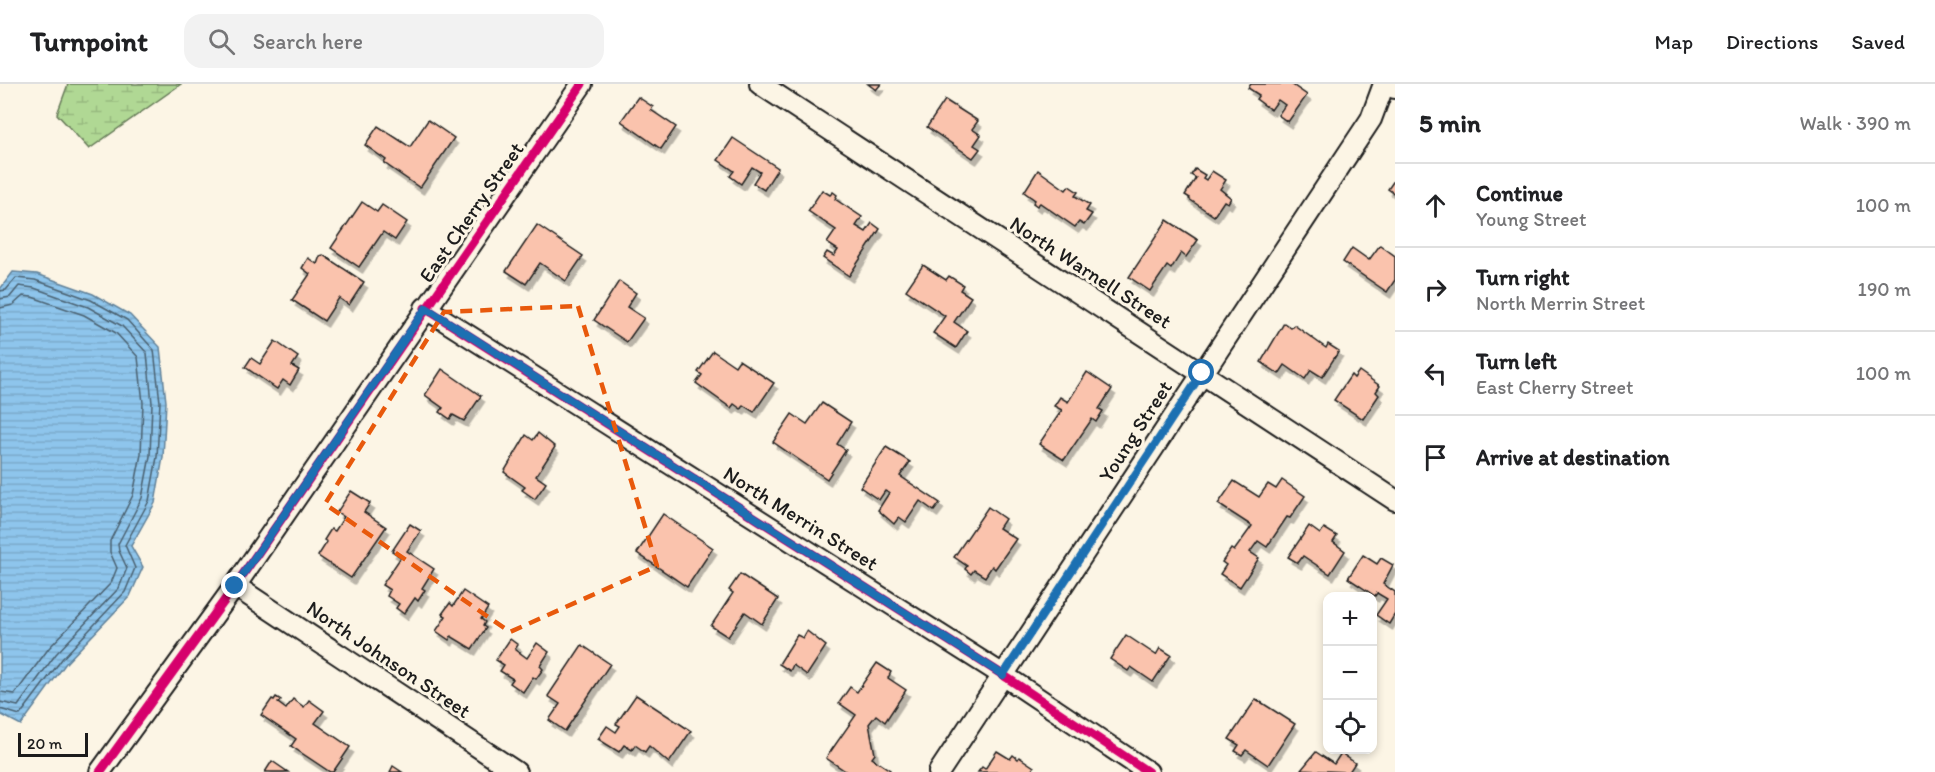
<!DOCTYPE html>
<meta charset="utf-8">
<style>
:root{--surface:#fff;--page:#f2f2f2;--text:#202124;--muted:#757577;--line:#e0e0e0}
body{margin:0;font-family:Itim,sans-serif;background:var(--page);color:var(--text)}
.controls{position:absolute;right:18px;bottom:18px;display:grid;overflow:hidden;border-radius:12px;box-shadow:0 3px 9px #0003}
.controls button{width:54px;height:54px;display:grid;place-items:center;padding:0;border:0;border-bottom:2px solid var(--line);background:var(--surface);color:var(--text);font:30px sans-serif}
.scale{position:absolute;left:18px;bottom:15px;width:70px;box-sizing:border-box;padding-left:6px;border:3px solid #1c1c1c;border-top:0;font-size:16px;line-height:21px;white-space:nowrap;color:#1c1c1c;-webkit-text-stroke:4px #fcf5e5;paint-order:stroke}
.stop{position:absolute;width:18px;height:18px;margin:-14px;border:4px solid #1f6fb2;border-radius:50%;background:#fff}
.stop.end{background:#1f6fb2;border-color:#fff;box-shadow:0 2px 6px #0008}
.list{margin:0;padding:0;list-style:none}
h2{display:flex;justify-content:space-between;align-items:center;height:78px;margin:0;padding:0 24px;font-size:26px}
h2 small{font-size:20px;font-weight:400;color:var(--muted)}
.list li{display:grid;grid-template-columns:39px 1fr auto;gap:18px;align-items:center;box-sizing:border-box;height:84px;padding:0 24px;border-top:2px solid var(--line)}
.list b{display:block;font-size:22px;white-space:nowrap}
.list p{margin:0;font-size:20px;white-space:nowrap;color:var(--muted)}
.list em{font-size:20px;font-style:normal;color:var(--muted)}
.icon{flex:none;width:33px;height:33px;fill:none;stroke:currentColor;stroke-width:2;stroke-linecap:round;stroke-linejoin:round}
.map{position:relative;flex:none;width:1395px;height:688px;overflow:hidden}
header{display:flex;align-items:center;gap:36px;box-sizing:border-box;height:84px;padding:0 30px;background:var(--surface);border-bottom:2px solid var(--line)}
header strong{font-size:28px}
nav{display:flex;gap:33px;margin-inline-start:auto;font-size:21px}
.search{width:420px;height:54px;background:var(--page);display:flex;align-items:center;gap:15px;box-sizing:border-box;padding:0 21px;border-radius:18px;color:var(--muted);font-size:22px}
main{display:flex}
aside{flex:1;background:var(--surface)}
.map>svg:first-child{display:block}
</style>
<header>
<strong>Turnpoint</strong>
<div class="search"><svg class="icon" aria-label="search" viewBox="0 0 24 24"><circle cx="10" cy="10" r="6"/><path d="M15 15l6 6"/></svg>Search here</div>
<nav><a>Map</a><a>Directions</a><a>Saved</a></nav>
</header>
<main>
<div class="map">
<svg width="1395" height="688" viewBox="0 0 1395 688">
<defs>
<pattern id="wetland-marsh" width="20" height="14" patternUnits="userSpaceOnUse" patternTransform="scale(1.5)"><rect width="20" height="14" fill="#b0d894"/><path d="M1 5h8M5 5V1M11 12h8M15 12V8" fill="none" stroke="#97b97f"/></pattern>
<pattern id="water-rules" width="6" height="5" patternUnits="userSpaceOnUse" patternTransform="scale(1.5)"><rect width="6" height="5" fill="#8ec5ec"/><path d="M0 2.5h6" fill="none" stroke="#7aa9ca"/></pattern>
<filter id="shadow"><feDropShadow dx="3.5" dy="6" stdDeviation="0" flood-color="#0004"/></filter>
</defs>
<rect width="100%" height="100%" fill="#fcf5e5"/>
<filter id="ink" filterUnits="userSpaceOnUse"><feTurbulence type="fractalNoise" baseFrequency=".0167" numOctaves="2"/><feDisplacementMap in="SourceGraphic" scale="12" xChannelSelector="R" yChannelSelector="G"/><feConvolveMatrix kernelMatrix="1 2 1 2 8 2 1 2 1" color-interpolation-filters="sRGB"/></filter>
<g filter="url(#ink)">
<!-- wetland -->
<polygon fill="url(#wetland-marsh)" stroke="#667a58" stroke-width="1.5" points="68,0 181,0 89,65 57,30"/>
<!-- water -->
<polygon fill="url(#water-rules)" stroke="#608199" stroke-width="1.5" points="13,188 37,190 93,210 130,231 160,263 166,318 163,373 155,419 131,462 143,483 130,512 66,579 21,641 0,630 0,205"/>
<g fill="none" stroke-linecap="round" stroke-linejoin="round">
<!-- shore -->
<g stroke="#4a606f" stroke-width="1.5">
<polyline points="0,207 6,206 16,194 35,196 91,216 127,236 154,266 160,318 157,373 149,417 125,461 135,484 125,508 62,575 20,631 0,625"/>
<polyline points="0,215 10,213 19,202 34,204 88,223 122,242 147,269 152,319 150,372 142,414 118,460 119,467 127,484 119,504 56,570 18,622 0,618"/>
<polyline points="0,224 13,221 23,212 32,213 84,231 116,249 138,273 143,319 141,370 133,411 110,457 110,468 117,484 111,499 49,564 15,610 0,608"/>
</g>
</g>
<!-- building -->
<g fill="#fac3ad" stroke="#1c1c1c" stroke-width="1.5" filter="url(#shadow)">
<polygon points="868,0 881,0 876,6"/>
<polygon points="1251,0 1291,0 1307,11 1288,38 1278,31 1285,21 1278,16 1271,26 1256,15 1259,11 1248,4"/>
<polygon points="638,13 653,23 651,26 676,43 661,65 621,37"/>
<polygon points="945,16 978,37 972,45 981,51 974,61 980,65 973,74 927,43"/>
<polygon points="428,36 454,54 420,104 384,79 386,76 365,61 378,42 410,63"/>
<polygon points="733,54 778,84 764,106 753,99 760,88 752,83 741,100 730,92 734,87 718,76"/>
<polygon points="1195,85 1205,91 1203,94 1206,96 1212,87 1226,96 1220,105 1231,114 1228,119 1224,117 1214,132 1189,115 1190,114 1185,111 1196,94 1191,91"/>
<polygon points="1038,86 1066,106 1069,102 1078,108 1075,112 1090,121 1086,127 1092,130 1084,141 1079,138 1075,143 1040,119 1037,122 1033,119 1035,116 1024,108"/>
<polygon points="1395,95 1395,110 1388,105"/>
<polygon points="822,106 830,111 833,108 837,111 835,115 862,133 856,142 866,148 872,139 880,145 849,192 823,174 827,168 834,172 838,166 827,159 836,146 808,127"/>
<polygon points="362,118 377,128 382,121 407,138 395,156 383,148 359,183 331,164"/>
<polygon points="1167,136 1198,156 1186,173 1181,169 1171,185 1167,182 1150,207 1129,193"/>
<polygon points="537,141 583,172 566,197 540,179 526,200 506,187"/>
<polygon points="1380,161 1395,172 1395,196 1387,208 1343,178 1352,164 1369,176"/>
<polygon points="323,171 364,198 349,221 339,214 324,237 292,216 310,190 302,184 308,174 317,180 320,172"/>
<polygon points="923,181 946,196 949,192 963,201 960,206 971,213 954,238 967,247 956,264 933,249 945,232 906,206"/>
<polygon points="619,197 636,209 627,223 644,234 627,258 594,236"/>
<polygon points="1284,239 1291,244 1294,241 1326,264 1328,260 1339,267 1322,293 1311,286 1305,295 1285,281 1279,290 1261,278"/>
<polygon points="275,257 298,273 292,282 299,286 290,301 283,296 277,305 245,283 251,274 260,280"/>
<polygon points="713,267 735,282 739,276 774,299 754,328 743,321 741,325 734,320 731,324 696,299 702,291 698,288"/>
<polygon points="442,285 481,312 464,337 453,331 450,335 440,328 443,324 425,311"/>
<polygon points="1359,287 1380,302 1376,308 1379,311 1363,335 1334,316 1351,291 1354,294"/>
<polygon points="1087,288 1112,305 1099,325 1103,327 1096,338 1092,335 1064,376 1039,360 1062,326 1054,322 1060,313 1068,318"/>
<polygon points="822,319 851,338 837,360 846,366 827,395 773,358 792,330 807,340"/>
<polygon points="538,349 555,363 536,392 546,399 535,415 522,406 525,403 504,388 526,351 533,356"/>
<polygon points="886,363 910,378 900,392 940,419 934,427 920,417 906,438 899,433 894,440 878,426 889,409 885,407 879,416 860,403"/>
<polygon points="1282,396 1305,412 1290,434 1287,433 1267,463 1258,457 1250,468 1259,474 1240,503 1220,490 1226,481 1222,478 1231,465 1234,467 1252,442 1218,420 1234,397 1259,413 1268,400 1276,405"/>
<polygon points="351,407 370,419 364,428 386,443 351,494 318,472 327,458 324,456 331,445 335,447 344,433 337,428"/>
<polygon points="988,423 1005,435 999,444 1016,455 995,485 992,482 985,493 974,486 971,490 965,485 967,482 954,473"/>
<polygon points="663,430 713,464 687,503 637,469"/>
<polygon points="410,440 421,447 407,467 434,485 422,504 425,506 418,517 415,514 404,530 396,524 399,520 387,512 390,506 382,501 401,473 392,467"/>
<polygon points="1309,442 1320,450 1324,444 1337,452 1333,458 1345,467 1330,490 1303,472 1298,479 1288,473"/>
<polygon points="1363,471 1377,480 1381,474 1393,481 1383,500 1395,508 1395,530 1389,540 1376,531 1387,515 1377,509 1375,512 1348,494"/>
<polygon points="740,490 778,515 762,540 745,528 728,553 711,542 733,509 729,506"/>
<polygon points="463,507 488,524 481,535 485,538 483,542 486,544 472,565 451,552 449,556 436,547 446,532 442,530 450,519 453,522"/>
<polygon points="807,547 826,562 807,591 793,581 790,587 779,580 797,551 803,554"/>
<polygon points="1126,551 1156,571 1160,564 1171,571 1153,598 1131,583 1128,587 1110,575"/>
<polygon points="510,555 518,561 515,565 527,574 537,559 549,568 540,582 543,585 536,595 533,593 523,608 510,599 513,595 500,587 504,581 496,576"/>
<polygon points="582,561 610,580 565,647 549,636 560,620 548,612"/>
<polygon points="877,579 891,588 888,594 906,606 885,638 876,631 869,640 875,670 872,674 890,686 889,688 847,688 826,674 856,631 839,619 850,603 857,608"/>
<polygon points="636,611 691,647 669,679 649,662 645,668 635,661 632,666 624,661 619,668 598,655 607,642 616,648 620,642 616,640"/>
<polygon points="276,613 281,616 278,619 286,625 293,615 304,623 309,616 324,627 315,639 350,663 333,688 330,688 291,662 296,655 261,631 272,615 274,616"/>
<polygon points="1256,615 1295,640 1268,681 1246,666 1242,671 1235,667 1239,661 1229,655"/>
<polygon points="997,667 1010,675 1013,671 1018,675 1019,673 1034,683 1031,688 978,688 982,683 985,685"/>
<polygon points="1316,668 1334,680 1341,669 1355,679 1349,688 1301,686"/>
<polygon points="272,677 288,688 265,688"/>
<polygon points="393,682 402,688 390,688"/>
</g>
<g fill="none" stroke-linecap="round" stroke-linejoin="round">
<defs>
<g id="minor">
<polyline points="760,0 1395,416"/>
<polyline points="425,224 1003,591 1148,688"/>
<polyline points="235,502 516,688"/>
<polyline points="100,688 235,502 582,0"/>
<polyline points="939,688 1371,35 1384,0"/>
</g>
<polyline id="tertiary" points="1392,0 1395,2"/>
</defs>
<!-- minor casing -->
<use href="#minor" stroke="#1c1c1c" stroke-width="24"/>
<!-- tertiary casing -->
<use href="#tertiary" stroke="#1c1c1c" stroke-width="28"/>
<!-- minor -->
<use href="#minor" stroke="#fcf5e5" stroke-width="20"/>
<!-- tertiary -->
<use href="#tertiary" stroke="#fcf5e5" stroke-width="24"/>
<defs>
<g id="cycleway">
<polyline points="425,224 1003,591 1148,688"/>
<polyline points="100,688 235,502 582,0"/>
</g>
</defs>
<!-- cycleway casing -->
<use href="#cycleway" stroke="#fcf5e5" stroke-width="13"/>
<!-- cycleway -->
<use href="#cycleway" stroke="#d6006c" stroke-width="9"/>
</g>
</g>
<g fill="none" stroke-linecap="round" stroke-linejoin="round" filter="url(#ink)">
<!-- route -->
<polyline stroke="#1f6fb2" stroke-width="8" points="235,502 426,224 1003,591 1202,289"/>
</g>
<!-- marked area -->
<path fill="none" stroke="#e8590c" stroke-width="4.5" stroke-dasharray="12 8" stroke-linejoin="round" d="M578,222L657,482L510,548L325,420L444,228Z"/>
<g text-anchor="middle" dominant-baseline="central" stroke-width="6" stroke-linejoin="round" paint-order="stroke">
<!-- street labels -->
<g font-size="21" fill="#1c1c1c" stroke="#fcf5e5">
<text transform="translate(471 128) rotate(-55)">East Cherry Street</text>
<text transform="translate(1091 188) rotate(33)">North Warnell Street</text>
<text transform="translate(1135 347) rotate(-57)">Young Street</text>
<text transform="translate(801 434) rotate(32)">North Merrin Street</text>
<text transform="translate(389 575) rotate(34)">North Johnson Street</text>
</g>
</g>
</svg>
<div class="controls">
<button>+</button>
<button>−</button>
<button><svg class="icon" aria-label="locate" viewBox="0 0 24 24"><circle cx="12" cy="12" r="6"/><path d="M12 2v4M12 18v4M2 12h4M18 12h4"/></svg></button>
</div>
<div class="scale">20 m</div>
<div class="stop" style="left:1202px;top:289px"></div>
<div class="stop end" style="left:235px;top:502px"></div>
</div>
<aside>
<h2>5 min<small>Walk · 390 m</small></h2>
<ul class="list">
<li><svg class="icon" aria-label="ahead" viewBox="0 0 24 24"><path d="M12 20V5M6 11l6-6 6 6"/></svg><div><b>Continue</b><p>Young Street</p></div><em>100 m</em></li>
<li><svg class="icon" aria-label="right" viewBox="0 0 24 24"><path d="M7 20v-9h11M14 6l5 5-5 5"/></svg><div><b>Turn right</b><p>North Merrin Street</p></div><em>190 m</em></li>
<li><svg class="icon" aria-label="left" viewBox="0 0 24 24"><path d="M17 20v-9H6M10 6l-5 5 5 5"/></svg><div><b>Turn left</b><p>East Cherry Street</p></div><em>100 m</em></li>
<li><svg class="icon" aria-label="arrive" viewBox="0 0 24 24"><path d="M6 21V4h12l-3 4 3 4H6"/></svg><div><b>Arrive at destination</b></div></li>
</ul>
</aside>
</main>
